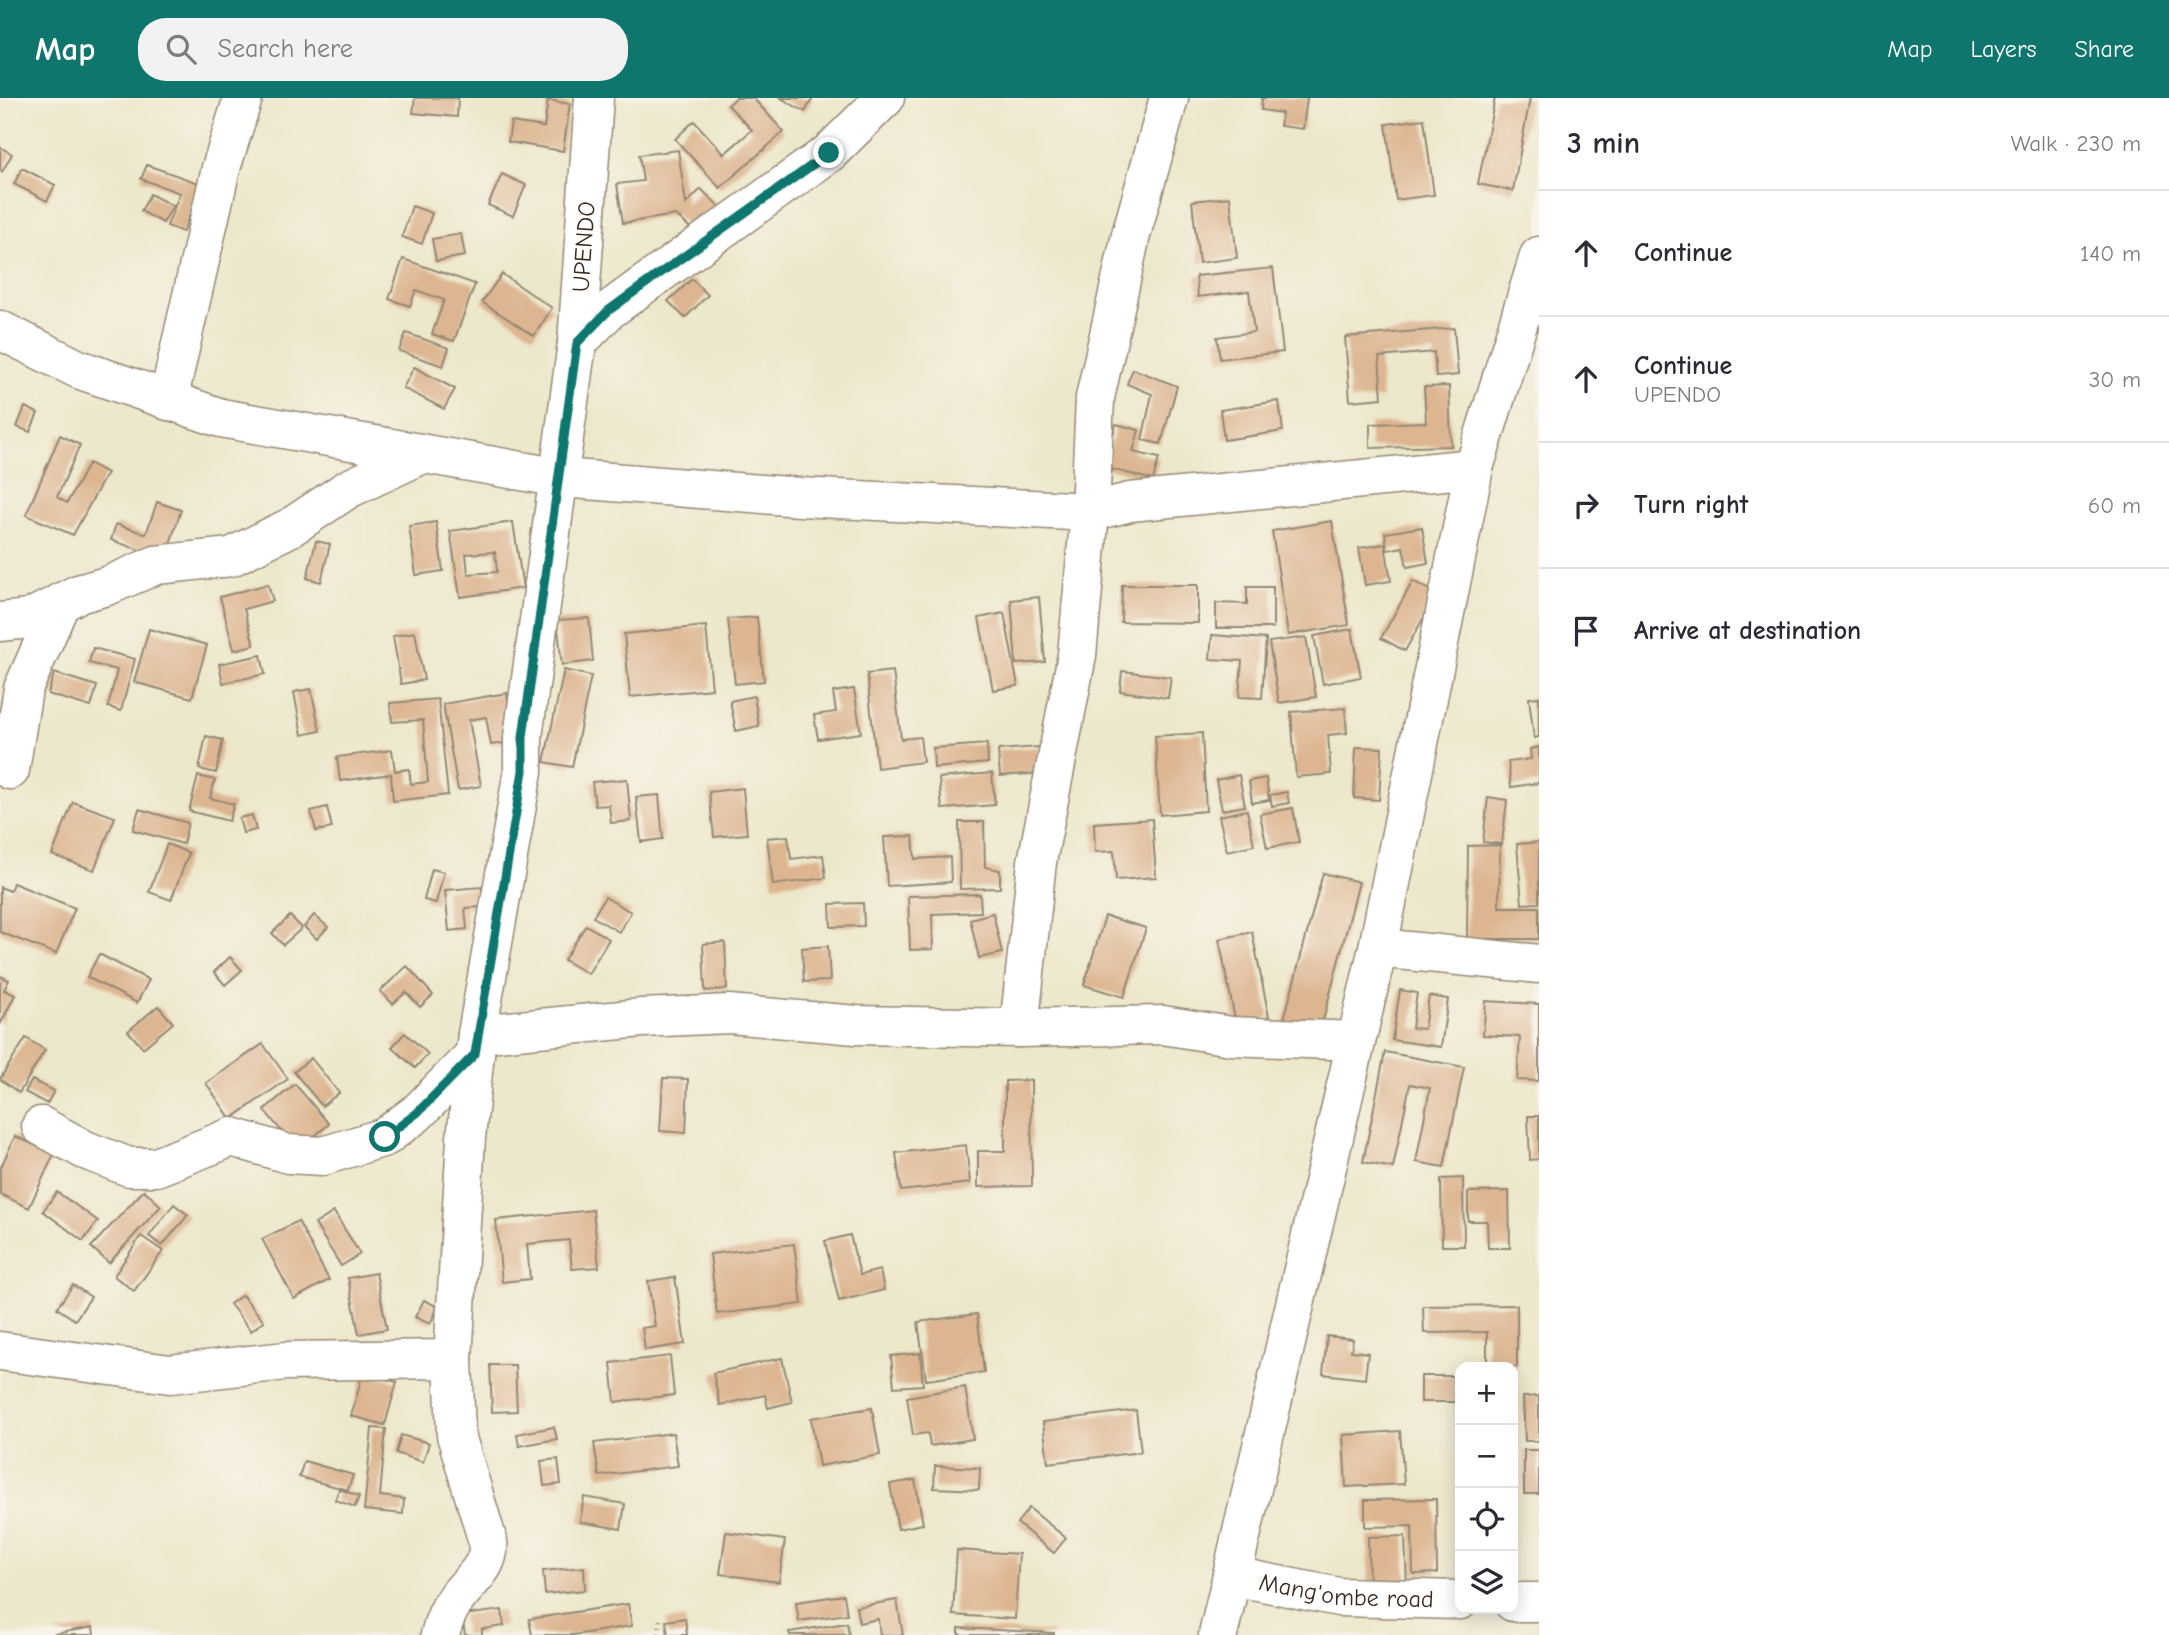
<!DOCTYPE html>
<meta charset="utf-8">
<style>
:root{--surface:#fff;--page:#f2f2f3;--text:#2b2b33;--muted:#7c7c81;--line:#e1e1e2;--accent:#0f766e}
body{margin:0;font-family:"Comic Neue",sans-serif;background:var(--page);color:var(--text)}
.controls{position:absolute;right:21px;bottom:21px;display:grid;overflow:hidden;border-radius:14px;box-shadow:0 4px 18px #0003}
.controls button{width:63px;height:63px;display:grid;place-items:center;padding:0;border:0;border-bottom:2px solid var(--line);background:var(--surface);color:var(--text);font:35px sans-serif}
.stop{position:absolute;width:21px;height:21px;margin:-16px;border:5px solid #0f766e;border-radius:50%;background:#fff}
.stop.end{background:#0f766e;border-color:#fff;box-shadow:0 2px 7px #0008}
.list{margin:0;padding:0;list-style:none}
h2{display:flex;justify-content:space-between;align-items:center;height:91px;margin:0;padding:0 28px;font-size:30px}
h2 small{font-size:23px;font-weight:400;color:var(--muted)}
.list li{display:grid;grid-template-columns:46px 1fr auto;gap:21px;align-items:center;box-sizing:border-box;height:126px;padding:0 28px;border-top:2px solid var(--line)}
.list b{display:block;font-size:26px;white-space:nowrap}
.list p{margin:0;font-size:23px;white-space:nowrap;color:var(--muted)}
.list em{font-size:23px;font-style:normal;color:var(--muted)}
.icon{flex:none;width:38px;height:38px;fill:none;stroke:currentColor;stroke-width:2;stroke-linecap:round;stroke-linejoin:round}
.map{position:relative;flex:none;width:1539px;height:1537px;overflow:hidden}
header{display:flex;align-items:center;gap:42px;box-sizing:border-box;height:98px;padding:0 35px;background:var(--accent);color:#fff}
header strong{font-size:33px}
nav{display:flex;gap:38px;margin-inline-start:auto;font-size:24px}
.search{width:490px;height:63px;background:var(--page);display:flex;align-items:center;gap:18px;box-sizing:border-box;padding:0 24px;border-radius:28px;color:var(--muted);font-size:26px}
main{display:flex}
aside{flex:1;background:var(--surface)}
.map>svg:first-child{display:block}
</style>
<header>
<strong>Map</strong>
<div class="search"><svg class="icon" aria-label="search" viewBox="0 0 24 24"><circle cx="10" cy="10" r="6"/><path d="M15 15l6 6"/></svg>Search here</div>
<nav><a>Map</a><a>Layers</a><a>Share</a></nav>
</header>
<main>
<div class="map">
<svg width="1539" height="1537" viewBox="0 0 1539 1537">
<rect width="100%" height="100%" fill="#f7f3e8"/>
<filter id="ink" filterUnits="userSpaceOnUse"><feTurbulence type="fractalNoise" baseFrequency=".0143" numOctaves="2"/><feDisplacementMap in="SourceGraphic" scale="14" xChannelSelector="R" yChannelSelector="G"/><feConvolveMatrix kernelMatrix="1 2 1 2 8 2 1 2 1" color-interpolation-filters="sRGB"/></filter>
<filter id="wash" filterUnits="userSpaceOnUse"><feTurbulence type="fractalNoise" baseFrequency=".00686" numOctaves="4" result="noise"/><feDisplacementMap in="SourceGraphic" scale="28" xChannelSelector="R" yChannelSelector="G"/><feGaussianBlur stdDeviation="1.57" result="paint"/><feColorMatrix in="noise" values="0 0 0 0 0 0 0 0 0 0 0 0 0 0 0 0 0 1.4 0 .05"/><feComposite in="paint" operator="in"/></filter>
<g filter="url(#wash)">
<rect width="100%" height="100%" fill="#ede7cb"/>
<g id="blocks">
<!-- building -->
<g fill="#ddb590" fill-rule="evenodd">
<polygon points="415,0 458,0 457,19 413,15"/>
<polygon points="736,0 753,0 784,34 720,90 675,41 694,23 724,56 752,32 728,7"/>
<polygon points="781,0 813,0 805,14"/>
<polygon points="1262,0 1307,0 1303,31 1280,28 1282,15 1261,12"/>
<polygon points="1495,0 1530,0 1513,93 1478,86"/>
<polygon points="548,2 570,6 563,53 508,44 511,24 544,29"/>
<polygon points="1424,21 1434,97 1396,102 1386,26"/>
<polygon points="0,49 12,56 2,74 0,73"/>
<polygon points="678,52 686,106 701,91 722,111 698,137 676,117 623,125 617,86 643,83 639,57"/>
<polygon points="147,67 201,86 183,134 167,128 180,95 141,81"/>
<polygon points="22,70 55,87 47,103 14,86"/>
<polygon points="502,76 526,87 513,118 488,107"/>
<polygon points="150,96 173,108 163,125 141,113"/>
<polygon points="1230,99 1237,160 1199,165 1192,103"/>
<polygon points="412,108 432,115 422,146 402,139"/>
<polygon points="461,136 465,158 436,163 432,141"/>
<polygon points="403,161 475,186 454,243 432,236 444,202 416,192 410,208 389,201"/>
<polygon points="1273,170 1283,254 1220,261 1217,239 1254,234 1249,193 1198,199 1196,178"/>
<polygon points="502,176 552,210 534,238 482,204"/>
<polygon points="692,181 708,197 685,220 668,203"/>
<polygon points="1454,230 1458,277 1436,279 1434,254 1379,259 1382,300 1350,303 1345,239"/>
<polygon points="406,235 449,250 443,268 399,253"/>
<polygon points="414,269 455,291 444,311 403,290"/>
<polygon points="1133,271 1177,288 1161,346 1142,342 1152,296 1127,286"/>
<polygon points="1449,288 1451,348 1370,350 1370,326 1426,324 1424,289"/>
<polygon points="1279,303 1283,333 1224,342 1220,312"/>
<polygon points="25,309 38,315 30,334 17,329"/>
<polygon points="1116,326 1139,332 1133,354 1159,360 1153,382 1104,369"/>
<polygon points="60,337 80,347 57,399 67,405 89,365 107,375 73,437 26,417"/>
<polygon points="157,404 181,412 165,461 111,442 116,426 146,436"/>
<polygon points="1332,423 1349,527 1288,537 1272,433"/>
<polygon points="436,424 443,473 416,477 409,428"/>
<path d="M513,424L523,490L460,499L450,433ZM495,454L497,474L468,476L466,456Z"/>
<polygon points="1422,429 1428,465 1407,469 1403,449 1387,452 1385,435"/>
<polygon points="316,443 330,446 321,484 307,480"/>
<polygon points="1385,446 1391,483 1365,487 1359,450"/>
<polygon points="1413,483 1437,496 1405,553 1381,540"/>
<polygon points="268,486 273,503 244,511 254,547 234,552 220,499"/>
<polygon points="1122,487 1198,487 1198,525 1121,524"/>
<polygon points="1247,489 1273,489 1273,530 1216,530 1216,505 1247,506"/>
<polygon points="1039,499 1045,564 1016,566 1011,502"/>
<polygon points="1004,515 1018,588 993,592 979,520"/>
<polygon points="757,519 764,583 735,586 728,521"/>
<polygon points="589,520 593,563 562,567 557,522"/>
<polygon points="706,528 712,591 630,599 624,536"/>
<polygon points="149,531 207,547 192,600 134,584"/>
<polygon points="1352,531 1361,579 1323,586 1314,538"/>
<polygon points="415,534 424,582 401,586 393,538"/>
<polygon points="1212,537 1266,541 1262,600 1239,599 1242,563 1210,561"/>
<polygon points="1306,539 1316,599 1279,605 1269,544"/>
<polygon points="93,550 135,561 121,613 108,609 117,572 89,565"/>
<polygon points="261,557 265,576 223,585 219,566"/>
<polygon points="564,572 591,578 572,669 544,664"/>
<polygon points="893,573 901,641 920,639 923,664 877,670 867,576"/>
<polygon points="1122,573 1171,579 1168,600 1120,593"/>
<polygon points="54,575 97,588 91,609 48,596"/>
<polygon points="311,591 320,633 302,637 294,594"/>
<polygon points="854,591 861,635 818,641 814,617 836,614 833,594"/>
<polygon points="507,595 515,643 491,647 486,619 469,622 481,688 458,692 443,606"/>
<polygon points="754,598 759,628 736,633 730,603"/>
<polygon points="1539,599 1539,639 1534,640 1529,600"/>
<polygon points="438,601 448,697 393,703 391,676 340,683 337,659 392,652 395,673 409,671 411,686 428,684 423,622 392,624 390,605"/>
<polygon points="1345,610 1347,635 1328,637 1331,676 1296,679 1291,614"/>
<polygon points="1202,635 1206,713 1160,717 1155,638"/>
<polygon points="206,638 223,642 216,675 199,671"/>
<polygon points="987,646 988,665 934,670 933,650"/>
<polygon points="1039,649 1041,675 1000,678 998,652"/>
<polygon points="1356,649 1382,650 1379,702 1354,700"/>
<polygon points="1539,649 1539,685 1511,689 1508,664 1531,661 1530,651"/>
<polygon points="992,675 995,707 942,711 939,680"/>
<polygon points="1239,677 1245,708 1222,712 1216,682"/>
<polygon points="198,678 215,682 210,700 234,706 229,723 189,713"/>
<polygon points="1266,680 1269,702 1252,705 1249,683"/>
<polygon points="627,681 631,723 611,725 609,707 595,708 592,684"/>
<polygon points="743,690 747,736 714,739 709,694"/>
<polygon points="1287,694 1289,705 1272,708 1270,697"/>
<polygon points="659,697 663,741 641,744 636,699"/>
<polygon points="1488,699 1507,702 1502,746 1483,744"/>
<polygon points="73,704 115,719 94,772 52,757"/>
<polygon points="327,709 332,730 316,733 311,713"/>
<polygon points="1293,710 1299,744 1267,750 1260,716"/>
<polygon points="139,711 188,725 183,746 133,732"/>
<polygon points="1247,712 1254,747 1227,753 1219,718"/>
<polygon points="252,717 256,732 243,735 239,720"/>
<polygon points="1152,721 1156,779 1116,782 1114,753 1095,754 1094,725"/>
<polygon points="959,724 984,724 985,769 1000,772 1000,790 960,791"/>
<polygon points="788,738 791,761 823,757 826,780 773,787 767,740"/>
<polygon points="913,738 915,761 950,759 951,784 887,788 884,739"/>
<polygon points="1539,744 1539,805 1522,806 1517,746"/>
<polygon points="167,746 189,755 171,802 149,794"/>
<polygon points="1500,747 1499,809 1539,809 1539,841 1467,841 1468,748"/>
<polygon points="432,771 444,774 436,805 424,802"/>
<polygon points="1323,775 1359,784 1320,934 1283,925"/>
<polygon points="13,785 75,810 56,856 0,834 0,789 10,793"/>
<polygon points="482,789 483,809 465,810 467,831 449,833 445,792"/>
<polygon points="980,796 981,814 932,816 933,851 910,852 908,798"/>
<polygon points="605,799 631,814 619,834 593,819"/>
<polygon points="863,805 864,828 831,829 830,806"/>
<polygon points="993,815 1002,855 979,860 970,821"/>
<polygon points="314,817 328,829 317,841 304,829"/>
<polygon points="290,818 302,830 283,847 272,835"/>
<polygon points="1105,818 1146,830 1124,899 1084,887"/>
<polygon points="586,827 609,841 588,876 564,862"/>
<polygon points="1252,834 1269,919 1236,926 1219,841"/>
<polygon points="725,844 727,891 705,893 703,846"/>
<polygon points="828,848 830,883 804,884 802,850"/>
<polygon points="99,856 149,882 137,905 87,879"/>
<polygon points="230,859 242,872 225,887 214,874"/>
<polygon points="407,868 433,897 420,909 406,894 393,906 380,893"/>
<polygon points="0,878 9,882 4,892 15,897 0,927"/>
<polygon points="1400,892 1417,895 1412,930 1424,931 1429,898 1448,901 1441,949 1392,942"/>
<polygon points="1486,903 1539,906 1539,983 1517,982 1520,939 1483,937"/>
<polygon points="158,908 173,925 143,950 128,933"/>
<polygon points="405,935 428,956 415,970 392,949"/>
<polygon points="26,940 45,952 19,995 0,981"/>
<polygon points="263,946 288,981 231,1021 206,985"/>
<polygon points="1385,954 1464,969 1444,1069 1416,1064 1430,990 1410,986 1393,1070 1363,1064"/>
<polygon points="311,960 339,995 322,1008 294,974"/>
<polygon points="663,980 688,981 686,1035 660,1033"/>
<polygon points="32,982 54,993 47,1006 25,994"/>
<polygon points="1031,982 1032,1088 978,1089 978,1053 1005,1053 1005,983"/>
<polygon points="295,986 329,1026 297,1052 264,1012"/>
<polygon points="1528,1018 1539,1018 1539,1061 1530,1062"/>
<polygon points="15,1038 54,1056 29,1110 0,1096 0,1071"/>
<polygon points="966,1047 970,1085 901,1093 896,1055"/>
<polygon points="1463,1080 1464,1148 1442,1148 1441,1081"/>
<polygon points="144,1092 161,1108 109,1165 91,1149"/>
<polygon points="1509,1093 1510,1150 1488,1150 1487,1123 1468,1123 1468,1094"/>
<polygon points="57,1094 98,1123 83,1143 43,1113"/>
<polygon points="174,1106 188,1117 162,1148 149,1138"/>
<polygon points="593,1112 599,1169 572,1171 569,1142 527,1146 530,1181 502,1184 496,1122"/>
<polygon points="334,1114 360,1156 341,1168 315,1126"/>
<polygon points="298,1123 329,1182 294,1201 262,1141"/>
<polygon points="850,1137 860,1177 880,1172 884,1192 839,1203 825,1143"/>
<polygon points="141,1138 163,1153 134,1193 114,1178"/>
<polygon points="794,1146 802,1206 717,1216 710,1156"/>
<polygon points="376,1175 387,1231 359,1236 348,1180"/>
<polygon points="675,1179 685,1246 645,1252 642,1230 655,1228 648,1183"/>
<polygon points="73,1187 91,1199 75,1222 57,1210"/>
<polygon points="242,1197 264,1223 251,1233 230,1206"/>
<polygon points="424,1202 438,1209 430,1226 415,1219"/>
<polygon points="1517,1207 1517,1269 1487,1269 1487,1234 1424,1235 1423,1208"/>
<polygon points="977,1216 984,1274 926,1282 918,1224"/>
<polygon points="1327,1238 1353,1241 1351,1253 1368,1255 1365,1281 1323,1276"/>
<polygon points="920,1255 923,1287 894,1289 891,1258"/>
<polygon points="670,1258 674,1297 615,1304 611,1265"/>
<polygon points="782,1260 792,1304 768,1310 765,1297 720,1307 713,1275"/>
<polygon points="490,1267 515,1267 517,1313 492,1314"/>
<polygon points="363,1275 397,1284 385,1327 351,1318"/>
<rect x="1421" y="1278" width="39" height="26"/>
<polygon points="965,1289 973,1341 930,1348 928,1335 913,1337 907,1299"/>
<polygon points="1539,1298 1539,1343 1525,1343 1523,1299"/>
<polygon points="872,1310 880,1357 819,1368 811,1320"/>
<polygon points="1136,1312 1141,1354 1048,1365 1043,1324"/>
<polygon points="554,1329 557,1341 519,1348 517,1336"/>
<polygon points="372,1330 386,1331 380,1398 404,1401 403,1416 364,1412"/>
<polygon points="1400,1333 1404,1386 1346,1389 1343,1337"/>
<polygon points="673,1335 678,1368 599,1378 594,1345"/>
<polygon points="401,1337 429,1345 423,1364 396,1355"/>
<rect x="1524" y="1352" width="15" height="44"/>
<polygon points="558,1361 561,1386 544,1388 541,1363"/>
<polygon points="304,1363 353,1377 348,1392 299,1379"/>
<polygon points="935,1368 980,1370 979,1392 934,1390"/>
<polygon points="915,1382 923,1426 898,1431 890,1386"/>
<polygon points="339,1391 359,1398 355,1409 335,1402"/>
<polygon points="584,1399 625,1406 621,1431 580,1424"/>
<polygon points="1436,1401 1437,1475 1413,1476 1412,1428 1365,1429 1365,1402"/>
<polygon points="1029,1410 1066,1440 1054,1455 1017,1425"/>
<polygon points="726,1434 785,1442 779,1484 720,1476"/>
<polygon points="1405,1438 1407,1490 1369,1490 1368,1439"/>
<polygon points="957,1452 1019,1456 1015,1521 953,1517"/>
<polygon points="584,1469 585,1492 545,1496 543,1473"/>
<polygon points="844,1497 847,1516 799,1523 796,1504"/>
<polygon points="897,1502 903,1537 880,1537 878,1521 859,1525 856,1509"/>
<polygon points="628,1506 632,1528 573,1537 532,1537 529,1521"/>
<polygon points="502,1512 504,1528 482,1531 482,1537 465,1537 462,1517"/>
<polygon points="685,1520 687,1537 668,1537 666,1523"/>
<polygon points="847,1525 849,1537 790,1537 789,1534"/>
<polygon points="93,1529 94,1537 54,1537 54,1536"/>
<polygon points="959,1530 1054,1535 1054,1537 959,1537"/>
</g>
</g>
</g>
<g filter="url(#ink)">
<use href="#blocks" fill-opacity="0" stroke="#948874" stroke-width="2"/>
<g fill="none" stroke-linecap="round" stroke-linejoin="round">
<defs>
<g id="minor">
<polyline points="0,232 78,271 221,320 561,380 800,399 1090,414 1130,404 1474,370"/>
<polyline points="577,245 608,213 638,191 829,55 885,0"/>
<polyline points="168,303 221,70 243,0"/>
<polyline points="0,524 29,521 78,496 107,488 156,467 231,459 291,429 348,391 423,356"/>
<polyline points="10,672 23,591 61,504"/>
<polyline points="1378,850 1539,866"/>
<polyline points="1019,930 1037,764 1077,557 1090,414 1095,300 1131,137 1169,0"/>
<polyline points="477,936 642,920 729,916 856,927 1019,930 1163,927 1231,938 1356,943"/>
<polyline points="41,1028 85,1052 129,1069 156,1069 232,1039 288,1056 323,1058 385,1039 417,1015 475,956"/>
<polyline points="0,1253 170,1276 286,1263 453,1261"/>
<path id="s1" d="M1232,1478L1339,1499L1460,1502"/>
<polyline points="1513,1504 1539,1504"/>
<path id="s2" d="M440,1537C443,1525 448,1511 456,1501C469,1482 491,1469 488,1444L456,1337L453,1261L466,1040L477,936L523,673V639L577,245L594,0"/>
<polyline points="1218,1537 1378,850 1474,370 1539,158"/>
</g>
</defs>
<!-- minor casing -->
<use href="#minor" stroke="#948874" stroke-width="41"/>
<!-- path -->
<polyline stroke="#948874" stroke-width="4.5" stroke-dasharray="2 5" stroke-linecap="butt" points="659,1537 660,1522"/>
<!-- minor -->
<use href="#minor" stroke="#fff" stroke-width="38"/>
</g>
</g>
<g fill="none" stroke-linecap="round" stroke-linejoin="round" filter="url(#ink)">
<!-- route -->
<polyline stroke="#0f766e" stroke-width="9" points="385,1039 417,1015 475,956 523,673 523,639 577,245 608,213 638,191 829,55"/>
</g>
<g text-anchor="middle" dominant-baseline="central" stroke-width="6" stroke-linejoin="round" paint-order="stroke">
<!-- street labels -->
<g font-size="24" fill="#3b2a1e" stroke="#f7f3e8">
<text stroke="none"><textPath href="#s2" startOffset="1416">UPENDO</textPath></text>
<text stroke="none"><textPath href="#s1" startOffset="116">Mang'ombe road</textPath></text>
</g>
</g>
</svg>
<div class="controls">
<button>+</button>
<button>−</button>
<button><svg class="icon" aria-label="locate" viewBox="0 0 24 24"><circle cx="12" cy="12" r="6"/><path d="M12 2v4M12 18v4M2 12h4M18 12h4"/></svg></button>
<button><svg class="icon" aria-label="layers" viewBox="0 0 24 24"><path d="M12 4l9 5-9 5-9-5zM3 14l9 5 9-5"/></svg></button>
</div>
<div class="stop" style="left:385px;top:1039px"></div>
<div class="stop end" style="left:829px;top:55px"></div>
</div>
<aside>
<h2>3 min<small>Walk · 230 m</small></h2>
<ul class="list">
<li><svg class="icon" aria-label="ahead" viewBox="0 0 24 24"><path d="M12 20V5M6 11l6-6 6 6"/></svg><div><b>Continue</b></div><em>140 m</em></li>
<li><svg class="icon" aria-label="ahead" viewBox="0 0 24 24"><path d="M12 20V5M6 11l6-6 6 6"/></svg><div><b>Continue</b><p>UPENDO</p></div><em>30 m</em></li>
<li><svg class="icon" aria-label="right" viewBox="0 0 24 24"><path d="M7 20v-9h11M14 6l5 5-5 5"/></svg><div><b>Turn right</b></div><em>60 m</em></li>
<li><svg class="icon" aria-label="arrive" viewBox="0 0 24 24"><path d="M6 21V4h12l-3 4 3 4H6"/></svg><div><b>Arrive at destination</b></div></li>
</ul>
</aside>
</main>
